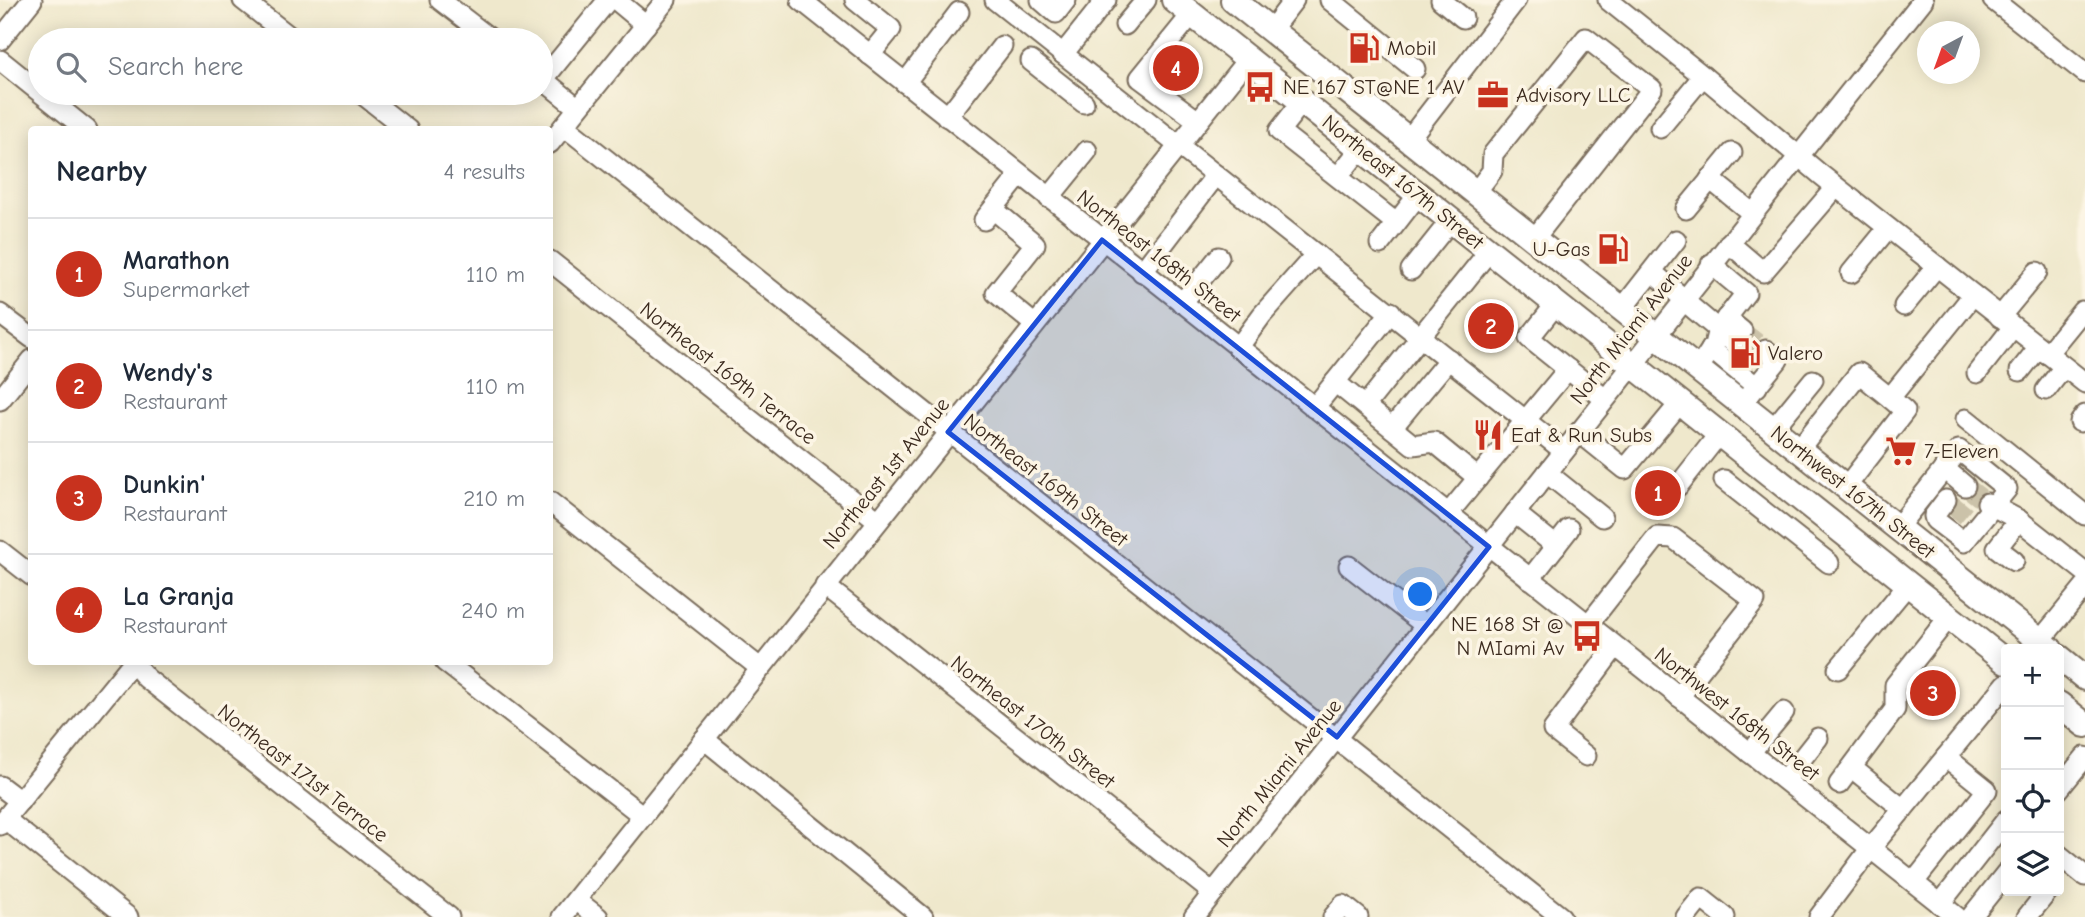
<!DOCTYPE html>
<meta charset="utf-8">
<style>
:root{--surface:#fff;--page:#f6f6f7;--text:#1f2937;--muted:#747a83;--line:#e0e1e3;--accent:#c8321e}
body{margin:0;font-family:"Comic Neue",sans-serif;background:var(--page);color:var(--text)}
.controls{position:absolute;right:21px;bottom:21px;display:grid;overflow:hidden;border-radius:7px;box-shadow:0 4px 18px #0003}
.controls button{width:63px;height:63px;display:grid;place-items:center;padding:0;border:0;border-bottom:2px solid var(--line);background:var(--surface);color:var(--text);font:35px sans-serif}
.compass{position:absolute;left:1917px;top:21px;width:63px;height:63px;border-radius:50%;background:var(--surface);box-shadow:0 4px 18px #0003;rotate:221deg}
.you{position:absolute;left:1421px;top:595px;width:24px;height:24px;margin:-18px;border:5px solid #fff;border-radius:50%;background:#1a73e8;box-shadow:0 0 0 10px #1a73e833}
.badge{display:grid;place-items:center;width:46px;height:46px;border-radius:50%;background:var(--accent);color:#fff;font-size:23px;font-weight:700}
.pin{position:absolute;translate:-50% -50%;border:4px solid #fff;box-shadow:0 2px 7px #0006}
.list{margin:0;padding:0;list-style:none}
h2{display:flex;justify-content:space-between;align-items:center;height:91px;margin:0;padding:0 28px;font-size:30px}
h2 small{font-size:23px;font-weight:400;color:var(--muted)}
.list li{display:grid;grid-template-columns:46px 1fr auto;gap:21px;align-items:center;box-sizing:border-box;height:112px;padding:0 28px;border-top:2px solid var(--line)}
.list b{display:block;font-size:26px;white-space:nowrap}
.list p{margin:0;font-size:23px;white-space:nowrap;color:var(--muted)}
.list em{font-size:23px;font-style:normal;color:var(--muted)}
.icon{flex:none;width:38px;height:38px;fill:none;stroke:currentColor;stroke-width:2;stroke-linecap:round;stroke-linejoin:round}
.map{position:relative;flex:none;width:2085px;height:917px;overflow:hidden}
.search{position:absolute;background:var(--surface);box-shadow:0 4px 18px #0003;left:28px;top:28px;width:525px;height:77px;display:flex;align-items:center;gap:18px;box-sizing:border-box;padding:0 24px;border-radius:38px;color:var(--muted);font-size:26px}
.panel{position:absolute;background:var(--surface);box-shadow:0 4px 18px #0003;left:28px;top:126px;width:525px;height:539px;border-radius:7px}
.map>svg:first-child{display:block}
</style>
<div class="map">
<svg width="2085" height="917" viewBox="0 0 2085 917">
<rect width="100%" height="100%" fill="#fcf5e5"/>
<filter id="ink" filterUnits="userSpaceOnUse"><feTurbulence type="fractalNoise" baseFrequency=".0143" numOctaves="2"/><feDisplacementMap in="SourceGraphic" scale="14" xChannelSelector="R" yChannelSelector="G"/><feConvolveMatrix kernelMatrix="1 2 1 2 8 2 1 2 1" color-interpolation-filters="sRGB"/></filter>
<filter id="wash" filterUnits="userSpaceOnUse"><feTurbulence type="fractalNoise" baseFrequency=".00686" numOctaves="4" result="noise"/><feDisplacementMap in="SourceGraphic" scale="28" xChannelSelector="R" yChannelSelector="G"/><feGaussianBlur stdDeviation="1.57" result="paint"/><feColorMatrix in="noise" values="0 0 0 0 0 0 0 0 0 0 0 0 0 0 0 0 0 1.4 0 .05"/><feComposite in="paint" operator="in"/></filter>
<g filter="url(#wash)">
<rect width="100%" height="100%" fill="#efe8cc"/>
</g>
<g filter="url(#ink)">
<g fill="none" stroke-linecap="round" stroke-linejoin="round">
<!-- minor-tunnel -->
<g stroke="#cbc2a9" stroke-width="19" stroke-dasharray="19 10" stroke-linecap="butt">
<polyline points="1742,331 1766,350"/>
<polyline points="1734,343 1756,362"/>
<polyline points="1965,486 1987,503"/>
<polyline points="1951,504 1972,521"/>
</g>
<defs>
<g id="minor">
<polyline points="243,0 294,40"/>
<polyline points="440,0 492,40"/>
<polyline points="616,0 646,25"/>
<polyline points="801,0 1957,917"/>
<polyline points="855,0 891,29 870,55"/>
<polyline points="995,0 1564,451"/>
<polyline points="1041,0 1056,13 1066,0"/>
<polyline points="1330,0 1415,69"/>
<polyline points="1441,0 1463,18"/>
<polyline points="1608,0 1703,76 1820,174 2085,383"/>
<polyline points="1993,0 2085,73"/>
<polyline points="1192,14 1140,78 1198,121"/>
<polyline points="1125,25 1146,0"/>
<polyline points="1271,30 1294,0"/>
<polyline points="0,40 32,0"/>
<polyline points="1063,54 1106,0"/>
<polyline points="0,60 87,130"/>
<polyline points="1031,61 1084,103"/>
<polyline points="541,78 578,108"/>
<polyline points="543,80 608,0"/>
<polyline points="905,83 959,12"/>
<polyline points="361,93 408,130"/>
<polyline points="1302,102 1279,131 1396,223"/>
<polyline points="947,117 1002,46"/>
<polyline points="564,126 1561,917"/>
<polyline points="1660,128 1703,76"/>
<polyline points="1409,139 1516,0"/>
<polyline points="550,143 666,0"/>
<polyline points="1338,177 1360,149"/>
<polyline points="1710,179 1752,213"/>
<polyline points="1476,192 1492,171 1493,154 1586,38 1652,89 1534,239"/>
<polyline points="1049,198 1087,151"/>
<polyline points="993,209 1035,244 996,293 1034,324"/>
<polyline points="1686,209 1732,153"/>
<polyline points="984,220 1020,175"/>
<polyline points="1729,243 1763,272 1836,187"/>
<polyline points="1380,244 1418,195"/>
<polyline points="550,261 877,520"/>
<polyline points="1411,270 1451,220"/>
<polyline points="1142,272 1216,175"/>
<polyline points="1652,272 1684,299"/>
<polyline points="1851,273 1888,228"/>
<polyline points="1683,300 1734,343"/>
<polyline points="1182,303 1219,257"/>
<polyline points="1556,304 1529,338 1605,399"/>
<polyline points="1904,306 1937,266"/>
<polyline points="1622,309 1676,240"/>
<polyline points="0,314 32,338"/>
<polyline points="2000,317 2037,272"/>
<polyline points="1726,318 1742,331"/>
<polyline points="1238,348 1262,315 1316,254"/>
<polyline points="1711,349 1757,387"/>
<polyline points="2047,354 2082,311"/>
<polyline points="1698,369 1714,345 1718,329 1746,293 1711,264"/>
<polyline points="2020,371 2039,347"/>
<polyline points="1977,373 2013,327"/>
<polyline points="1335,382 1391,312"/>
<polyline points="2046,390 2064,367"/>
<polyline points="0,400 32,360"/>
<polyline points="1742,404 1778,360 1766,350"/>
<polyline points="1365,406 1489,251"/>
<polyline points="1314,408 1335,382 1413,445 1434,442 1478,478"/>
<polyline points="1966,419 2085,515"/>
<polyline points="2080,422 2085,415"/>
<polyline points="1392,428 1449,359"/>
<polyline points="1773,429 1813,380"/>
<polyline points="1579,432 1625,469 1680,403"/>
<polyline points="1799,449 1859,373 1890,398 1973,295"/>
<polyline points="1944,468 1965,486"/>
<polyline points="1547,473 1602,517"/>
<polyline points="1724,480 1829,563"/>
<polyline points="1678,486 1719,434"/>
<polyline points="1846,487 1905,411 1890,398"/>
<polyline points="550,502 760,668"/>
<polyline points="1987,503 2019,520 2085,572"/>
<polyline points="1515,513 1556,546"/>
<polyline points="1448,514 1568,369"/>
<polyline points="1897,528 1959,450 2007,489 1964,542 1935,520 1934,516 1946,500"/>
<polyline points="0,551 32,576"/>
<polyline points="2014,561 1997,548 2019,520"/>
<polyline points="1349,566 1426,626"/>
<polyline points="1530,579 1569,529"/>
<polyline points="825,586 1213,893"/>
<polyline points="1588,625 1657,537 1673,538 1755,601 1679,697"/>
<polyline points="2040,641 2085,586"/>
<polyline points="133,662 146,678 449,917"/>
<polyline points="445,662 643,816"/>
<polyline points="1838,669 1908,584"/>
<polyline points="704,739 923,917"/>
<polyline points="1750,753 1784,712"/>
<polyline points="1586,756 1553,730 1615,647"/>
<polyline points="1852,768 1903,809"/>
<polyline points="1785,780 1818,738"/>
<polyline points="1839,784 1895,709 1895,685 1949,617"/>
<polyline points="0,786 20,801"/>
<polyline points="2059,789 2085,757"/>
<polyline points="5,819 128,917"/>
<polyline points="0,825 133,662"/>
<polyline points="2059,855 2085,876"/>
<polyline points="1914,882 1987,790 1946,757"/>
<polyline points="576,900 598,917"/>
<polyline points="1940,904 2006,820"/>
<polyline points="562,917 1248,59"/>
<polyline points="1194,917 1923,0"/>
<polyline points="1333,917 1343,905 1358,917"/>
<polyline points="1686,917 1701,898 1725,917"/>
<polyline points="1819,917 1871,848 2006,684"/>
<polyline points="1971,917 2006,873"/>
<polyline points="2027,917 2048,891"/>
</g>
<g id="major">
<polyline points="1174,0 2006,662"/>
<polyline points="1233,0 2050,649"/>
<polyline points="2059,657 2085,678"/>
<polyline points="2059,704 2085,725"/>
</g>
</defs>
<!-- minor casing -->
<use href="#minor" stroke="#7a6c5b" stroke-width="23"/>
<!-- major casing -->
<use href="#major" stroke="#7a6c5b" stroke-width="28"/>
<!-- minor -->
<use href="#minor" stroke="#fff" stroke-width="19"/>
<!-- major -->
<use href="#major" stroke="#fff" stroke-width="24"/>
</g>
</g>
<!-- marked area -->
<path fill="#1d4ed8" fill-opacity="0.2" stroke="#1d4ed8" stroke-width="5" stroke-linejoin="round" d="M1102,240L1489,547L1337,737L948,432Z"/>
<!-- icons -->
<defs>
<symbol id="fuel-bare" viewBox="-9 -9 18 18"><path d="M-5.5-6h7V0h2V4h1.3V-2.5L3-4.5l.8-.8L6-3V5H2.5V1h-1V6h-7ZM-4.2-4.7v3.2H.2V-4.7Z" fill="#c8321e" stroke="#fcf5e5" stroke-width="2.5" paint-order="stroke"/></symbol>
<symbol id="bus-bare" viewBox="-9 -9 18 18"><path d="M-5-6H5V4H4V6H2V4H-2V6H-4V4H-5ZM-3.5-4V0h7V-4ZM-3.5 1.2v1.5H-2V1.2ZM2 1.2v1.5H3.5V1.2Z" fill="#c8321e" stroke="#fcf5e5" stroke-width="2.5" paint-order="stroke"/></symbol>
<symbol id="office-bare" viewBox="-9 -9 18 18"><path d="M-6-3h4V-5.5h4V-3h4V5H-6ZM-1-4.5V-3h2v-1.5ZM-6 0V1H6V0Z" fill="#c8321e" stroke="#fcf5e5" stroke-width="2.5" paint-order="stroke"/></symbol>
<symbol id="restaurant-bare" viewBox="-9 -9 18 18"><path d="M-5-6h1v4h1v-4h1v4h1v-4h1v5L-1.5 .5V6h-2V.5L-5-1ZM5-6V6H3V1.5H1.5Q1.5-4 5-6Z" fill="#c8321e" stroke="#fcf5e5" stroke-width="2.5" paint-order="stroke"/></symbol>
<symbol id="supermarket-bare" viewBox="-9 -9 18 18"><path d="M-6-5.5h2.5l.6 2H6L4.5 2H-2.5L-4.4-4H-6ZM-1.5 3.2a1.3 1.3 0 1 0 .1 0ZM3 3.2a1.3 1.3 0 1 0 .1 0Z" fill="#c8321e" stroke="#fcf5e5" stroke-width="2.5" paint-order="stroke"/></symbol>
</defs>
<g fill-rule="evenodd">
<use href="#fuel-bare" x="1342" y="26" width="44" height="44"/>
<use href="#bus-bare" x="1238" y="65" width="44" height="44"/>
<use href="#office-bare" x="1471" y="73" width="44" height="44"/>
<use href="#fuel-bare" x="1591" y="227" width="44" height="44"/>
<use href="#fuel-bare" x="1723" y="331" width="44" height="44"/>
<use href="#restaurant-bare" x="1466" y="413" width="44" height="44"/>
<use href="#supermarket-bare" x="1879" y="429" width="44" height="44"/>
<use href="#bus-bare" x="1565" y="614" width="44" height="44"/>
</g>
<g text-anchor="middle" dominant-baseline="central" stroke-width="7" stroke-linejoin="round" paint-order="stroke">
<!-- poi labels -->
<g font-size="21" fill="#3b2a1e" stroke="#fcf5e5" text-anchor="start">
<text x="1387" y="48">Mobil</text>
<text x="1283" y="87">NE 167 ST@NE 1 AV</text>
<text x="1516" y="95">Advisory LLC</text>
<text x="1590" y="249" text-anchor="end">U-Gas</text>
<text x="1768" y="353">Valero</text>
<text x="1511" y="435">Eat &amp; Run Subs</text>
<text x="1924" y="451">7-Eleven</text>
<text x="1564" y="624" text-anchor="end">NE 168 St @<tspan x="1564" dy="24">N MIami Av</tspan></text>
</g>
<!-- street labels -->
<g font-size="21" fill="#3b2a1e" stroke="#fcf5e5">
<text transform="translate(1403 182) rotate(39)">Northeast 167th Street</text>
<text transform="translate(1159 256) rotate(38)">Northeast 168th Street</text>
<text transform="translate(1631 329) rotate(-52)">North Miami Avenue</text>
<text transform="translate(728 373) rotate(38)">Northeast 169th Terrace</text>
<text transform="translate(886 473) rotate(-51)">Northeast 1st Avenue</text>
<text transform="translate(1046 480) rotate(38)">Northeast 169th Street</text>
<text transform="translate(1853 492) rotate(38)">Northwest 167th Street</text>
<text transform="translate(1737 714) rotate(38)">Northwest 168th Street</text>
<text transform="translate(1033 722) rotate(38)">Northeast 170th Street</text>
<text transform="translate(303 773) rotate(38)">Northeast 171st Terrace</text>
<text transform="translate(1279 773) rotate(-51)">North Miami Avenue</text>
</g>
</g>
</svg>
<div class="controls">
<button>+</button>
<button>−</button>
<button><svg class="icon" aria-label="locate" viewBox="0 0 24 24"><circle cx="12" cy="12" r="6"/><path d="M12 2v4M12 18v4M2 12h4M18 12h4"/></svg></button>
<button><svg class="icon" aria-label="layers" viewBox="0 0 24 24"><path d="M12 4l9 5-9 5-9-5zM3 14l9 5 9-5"/></svg></button>
</div>
<svg class="compass" viewBox="-18 -18 36 36"><path d="M0-13l5 13h-10z" fill="#e53935"/><path d="M0 13l5-13h-10z" fill="#747a83"/></svg>
<div class="you"></div>
<div class="pin badge" style="left:1658px;top:493px">1</div>
<div class="pin badge" style="left:1491px;top:326px">2</div>
<div class="pin badge" style="left:1933px;top:693px">3</div>
<div class="pin badge" style="left:1176px;top:68px">4</div>
<div class="search"><svg class="icon" aria-label="search" viewBox="0 0 24 24"><circle cx="10" cy="10" r="6"/><path d="M15 15l6 6"/></svg>Search here</div>
<section class="panel">
<h2>Nearby<small>4 results</small></h2>
<ul class="list">
<li><span class="badge">1</span><div><b>Marathon</b><p>Supermarket</p></div><em>110 m</em></li>
<li><span class="badge">2</span><div><b>Wendy's</b><p>Restaurant</p></div><em>110 m</em></li>
<li><span class="badge">3</span><div><b>Dunkin'</b><p>Restaurant</p></div><em>210 m</em></li>
<li><span class="badge">4</span><div><b>La Granja</b><p>Restaurant</p></div><em>240 m</em></li>
</ul>
</section>
</div>
